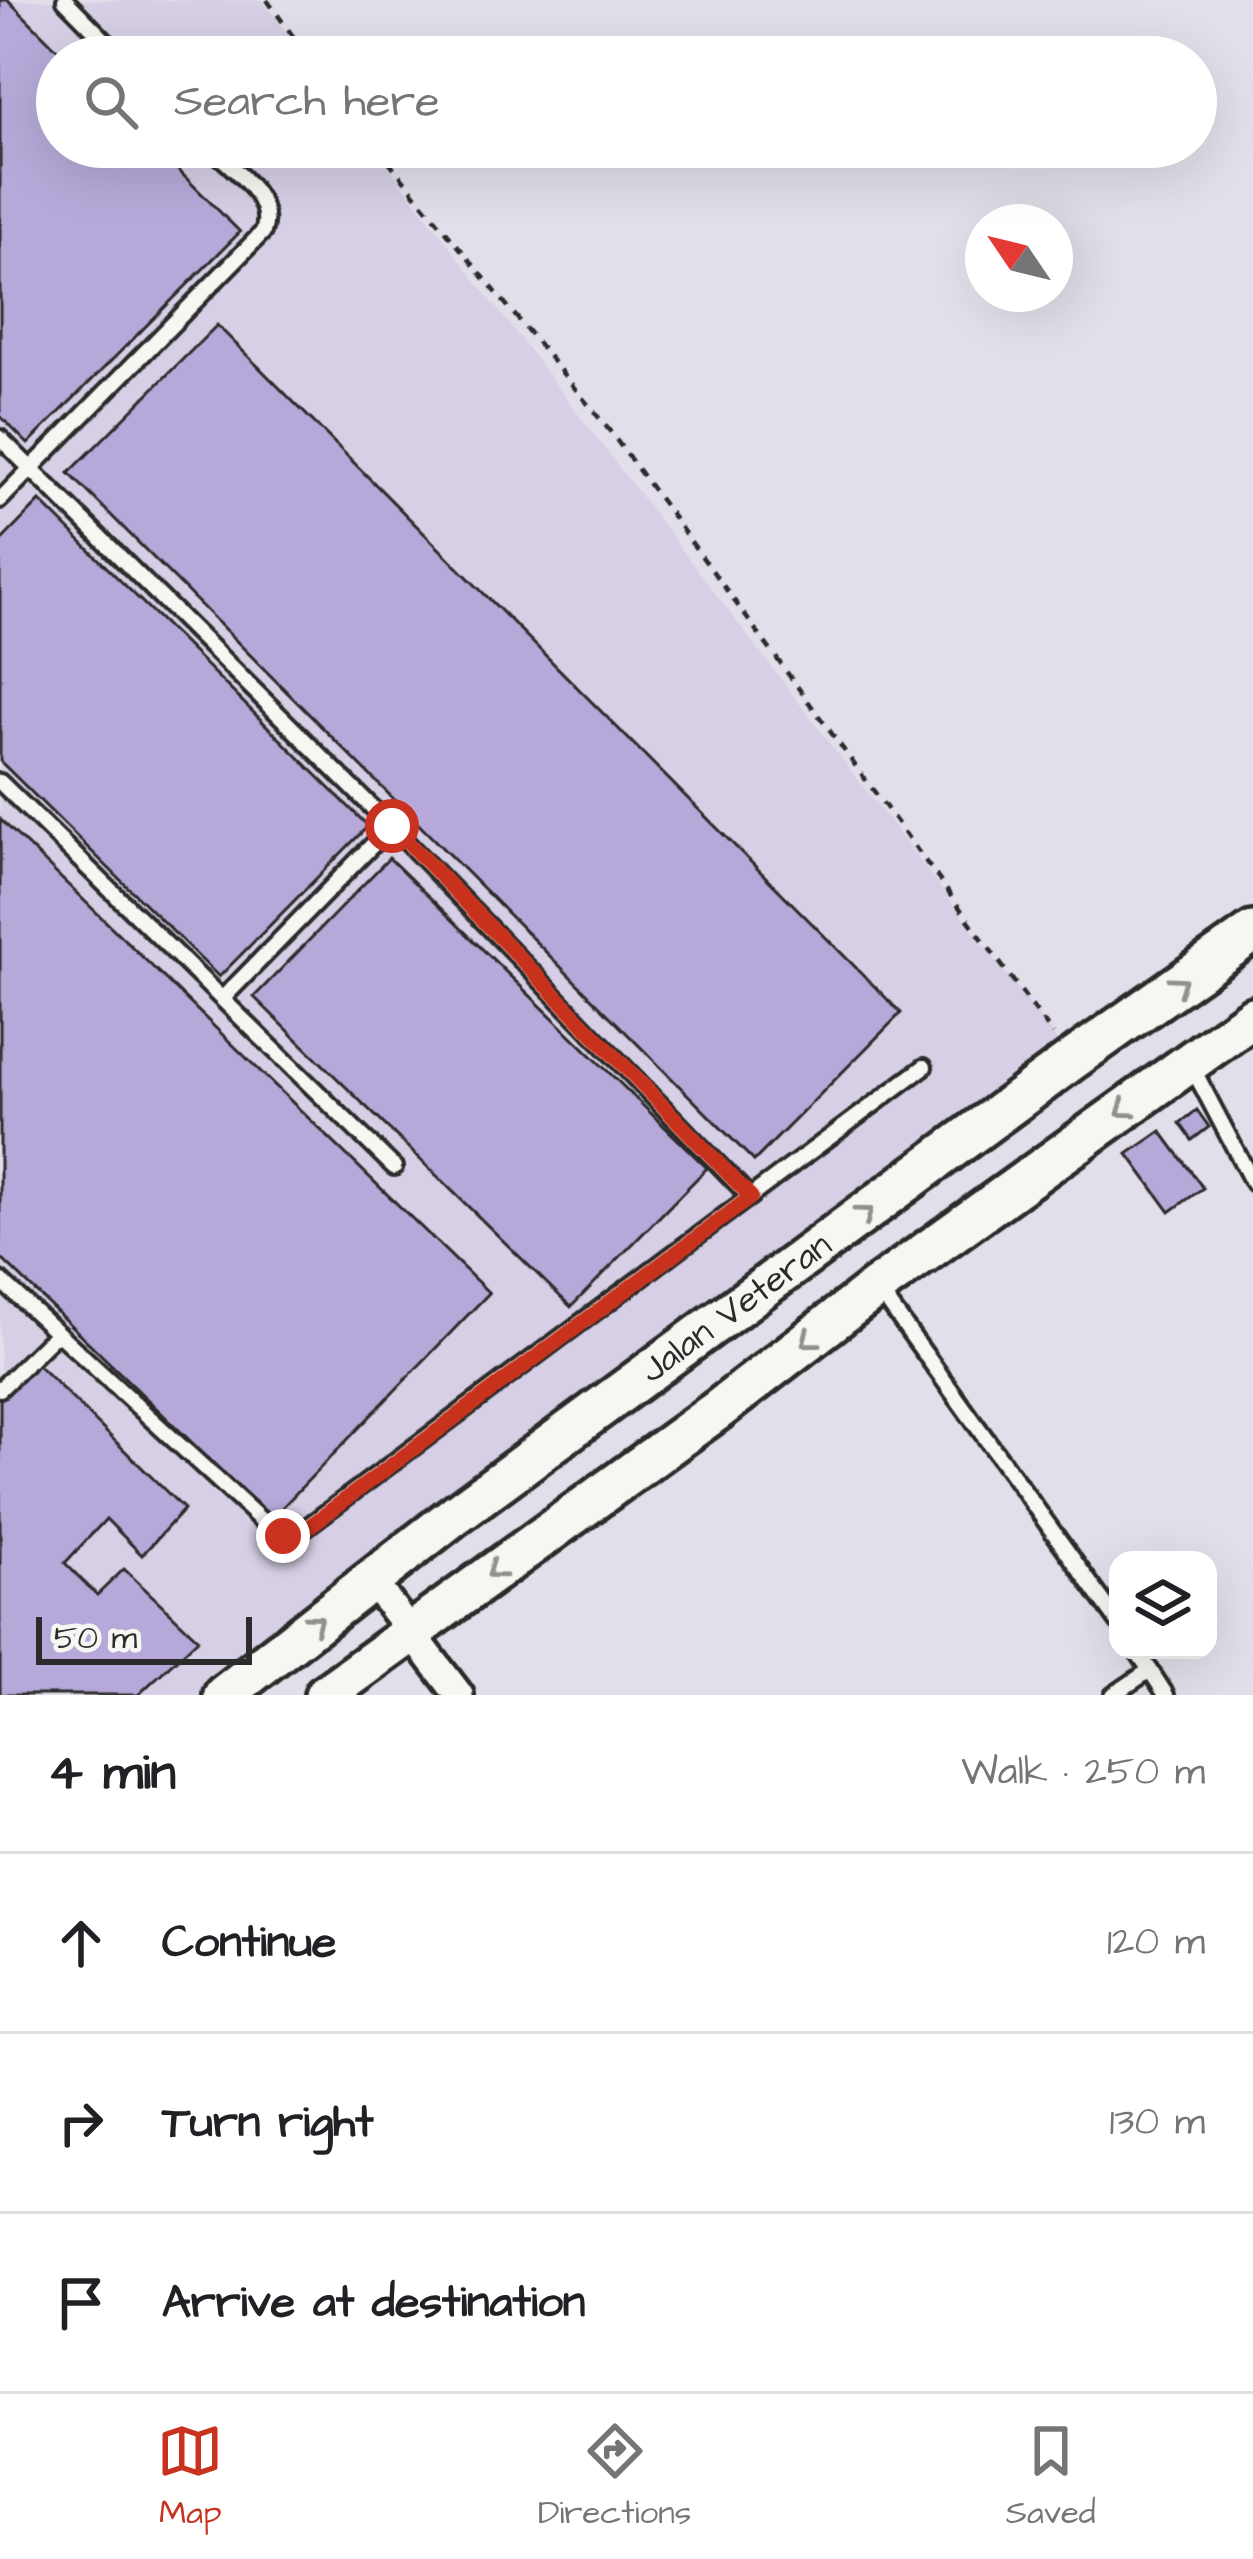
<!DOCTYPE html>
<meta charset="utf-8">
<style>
:root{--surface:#fff;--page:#f2f2f2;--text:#202124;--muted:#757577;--line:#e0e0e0;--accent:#c8321e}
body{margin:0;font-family:"Architects Daughter",sans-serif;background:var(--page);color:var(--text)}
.controls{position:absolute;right:36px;bottom:36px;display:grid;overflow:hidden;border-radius:24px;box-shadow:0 12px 48px #0002}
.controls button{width:108px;height:108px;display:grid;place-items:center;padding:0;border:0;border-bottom:3px solid var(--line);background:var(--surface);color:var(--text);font:60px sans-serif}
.compass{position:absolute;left:965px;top:204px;width:108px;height:108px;border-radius:50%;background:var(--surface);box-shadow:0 12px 48px #0002;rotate:305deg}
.scale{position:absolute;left:36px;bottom:30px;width:216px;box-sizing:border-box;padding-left:12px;border:6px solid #2b2b2b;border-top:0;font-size:33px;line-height:42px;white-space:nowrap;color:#2b2b2b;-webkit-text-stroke:9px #f6f6f2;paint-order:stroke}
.stop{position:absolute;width:36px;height:36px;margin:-27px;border:9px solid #c8321e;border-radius:50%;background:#fff}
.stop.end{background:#c8321e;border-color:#fff;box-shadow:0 3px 12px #0008}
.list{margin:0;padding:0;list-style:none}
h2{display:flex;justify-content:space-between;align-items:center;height:156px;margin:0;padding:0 48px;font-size:51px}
h2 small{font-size:39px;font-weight:400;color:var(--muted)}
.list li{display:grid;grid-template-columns:78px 1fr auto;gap:36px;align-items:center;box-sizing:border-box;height:180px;padding:0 48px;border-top:3px solid var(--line)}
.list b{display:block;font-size:45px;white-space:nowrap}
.list em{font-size:39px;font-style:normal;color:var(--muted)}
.icon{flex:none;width:66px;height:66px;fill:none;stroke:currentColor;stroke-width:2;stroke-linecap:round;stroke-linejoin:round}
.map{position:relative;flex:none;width:1253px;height:1695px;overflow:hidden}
.search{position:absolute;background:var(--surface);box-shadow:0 12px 48px #0002;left:36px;right:36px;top:36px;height:132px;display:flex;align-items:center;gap:30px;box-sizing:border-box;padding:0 42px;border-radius:66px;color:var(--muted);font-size:45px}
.sheet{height:696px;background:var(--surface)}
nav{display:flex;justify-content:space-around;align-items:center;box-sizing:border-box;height:168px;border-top:3px solid var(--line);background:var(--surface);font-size:33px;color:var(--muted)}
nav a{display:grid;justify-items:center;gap:6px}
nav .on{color:var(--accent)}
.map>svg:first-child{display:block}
</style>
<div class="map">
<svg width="1253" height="1695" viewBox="0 0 1253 1695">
<rect width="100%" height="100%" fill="#e3dfea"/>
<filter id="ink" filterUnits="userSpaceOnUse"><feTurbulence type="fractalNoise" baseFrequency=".00833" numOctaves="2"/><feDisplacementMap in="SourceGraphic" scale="24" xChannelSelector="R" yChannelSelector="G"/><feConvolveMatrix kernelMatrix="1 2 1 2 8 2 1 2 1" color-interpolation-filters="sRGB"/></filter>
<g filter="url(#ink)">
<!-- built -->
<polygon fill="#d6cfe5" points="0,0 262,0 306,57 57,57 57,147 374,147 1072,1060 231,1695 0,1695"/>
<!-- building -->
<g fill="#b6a9d9" stroke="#2b2b2b" stroke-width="3">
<polygon points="0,0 8,0 65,57 57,57 57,147 155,147 240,232 28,444 0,416"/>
<polygon points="217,325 901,1013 754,1161 69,473"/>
<polygon points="40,501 368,826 219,977 0,761 0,542"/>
<polygon points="0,819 489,1293 271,1519 0,1257"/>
<polygon points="389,858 707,1168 571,1307 254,997"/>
<polygon points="1197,1110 1209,1127 1192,1140 1180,1123"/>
<polygon points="1161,1131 1203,1188 1170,1212 1128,1154"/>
<polygon points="36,1363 184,1509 142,1555 106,1519 65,1563 97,1595 124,1569 198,1639 138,1695 0,1695 0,1400"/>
</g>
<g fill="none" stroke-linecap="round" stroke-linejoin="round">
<defs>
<g id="service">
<polyline points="65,0 121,57"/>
<polyline points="0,438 391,826 750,1197"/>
<path d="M0,500L263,232C276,198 232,169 210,147"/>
<polyline points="0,782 394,1167"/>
<polyline points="223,998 391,826"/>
<polyline points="1192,1067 1253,1183"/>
<polyline points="0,1280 274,1532 293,1537 924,1067"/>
<polyline points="879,1290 1118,1622"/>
<polyline points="0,1389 56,1334"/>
<polyline points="1150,1670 1166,1695"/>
<polyline points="1113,1695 1150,1670 1136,1650"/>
</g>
<polyline id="minor" points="371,1580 459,1695"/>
<g id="secondary">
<path id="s1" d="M224,1695L456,1514L1072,1060L1253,932"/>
<polyline points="325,1695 719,1409 877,1287 1253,1017"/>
</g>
</defs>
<!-- service casing -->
<use href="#service" stroke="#2b2b2b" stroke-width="22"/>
<!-- minor casing -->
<use href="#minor" stroke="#2b2b2b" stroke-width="36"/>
<!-- secondary casing -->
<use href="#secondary" stroke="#2b2b2b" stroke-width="48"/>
<!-- path -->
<g stroke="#2b2b2b" stroke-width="4.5" stroke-dasharray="9 9" stroke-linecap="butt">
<polyline points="267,0 308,57"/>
<polyline points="377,147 609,430 1053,1035"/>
</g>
<!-- service -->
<use href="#service" stroke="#f6f6f2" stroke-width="14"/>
<!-- minor -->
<use href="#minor" stroke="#f6f6f2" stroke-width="27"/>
<!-- secondary -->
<use href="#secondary" stroke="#f6f6f2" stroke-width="39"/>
</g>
<!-- one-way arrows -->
<defs><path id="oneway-chevron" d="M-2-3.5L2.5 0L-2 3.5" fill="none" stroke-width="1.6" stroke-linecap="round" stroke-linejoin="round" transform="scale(3)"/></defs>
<g stroke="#90908e">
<use href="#oneway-chevron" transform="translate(1179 984) rotate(-35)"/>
<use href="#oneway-chevron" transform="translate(1124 1110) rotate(144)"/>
<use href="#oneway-chevron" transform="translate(865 1214) rotate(-37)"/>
<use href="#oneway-chevron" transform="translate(809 1340) rotate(142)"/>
<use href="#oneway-chevron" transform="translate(495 1571) rotate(144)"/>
<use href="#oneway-chevron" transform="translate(315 1622) rotate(-37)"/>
</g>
</g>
<g fill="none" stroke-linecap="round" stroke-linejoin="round" filter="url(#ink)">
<!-- route -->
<polyline stroke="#c8321e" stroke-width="15" points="283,1536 299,1534 751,1197 392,826"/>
</g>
<g text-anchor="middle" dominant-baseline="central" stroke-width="10" stroke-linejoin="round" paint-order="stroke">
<!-- street labels -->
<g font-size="36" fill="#2b2b2b" stroke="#f6f6f2">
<text stroke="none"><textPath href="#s1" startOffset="642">Jalan Veteran</textPath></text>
</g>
</g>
</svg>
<div class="controls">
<button><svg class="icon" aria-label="layers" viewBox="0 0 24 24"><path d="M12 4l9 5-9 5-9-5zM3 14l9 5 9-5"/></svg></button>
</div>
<svg class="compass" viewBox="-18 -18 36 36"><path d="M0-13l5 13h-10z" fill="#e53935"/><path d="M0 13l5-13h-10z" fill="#757577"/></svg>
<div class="scale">50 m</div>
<div class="stop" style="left:392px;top:826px"></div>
<div class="stop end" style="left:283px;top:1536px"></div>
<div class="search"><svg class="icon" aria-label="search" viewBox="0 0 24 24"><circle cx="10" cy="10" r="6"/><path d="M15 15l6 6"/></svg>Search here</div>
</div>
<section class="sheet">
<h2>4 min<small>Walk · 250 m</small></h2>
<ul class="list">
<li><svg class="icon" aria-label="ahead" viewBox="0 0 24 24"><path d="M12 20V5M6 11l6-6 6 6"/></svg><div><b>Continue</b></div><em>120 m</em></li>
<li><svg class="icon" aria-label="right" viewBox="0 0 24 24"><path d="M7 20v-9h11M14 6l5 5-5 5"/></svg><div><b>Turn right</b></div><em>130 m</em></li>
<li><svg class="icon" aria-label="arrive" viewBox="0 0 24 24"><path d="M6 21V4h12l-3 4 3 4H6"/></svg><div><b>Arrive at destination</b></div></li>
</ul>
</section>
<nav>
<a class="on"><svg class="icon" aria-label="map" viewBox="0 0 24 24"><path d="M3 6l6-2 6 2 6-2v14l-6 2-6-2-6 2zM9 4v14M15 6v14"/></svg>Map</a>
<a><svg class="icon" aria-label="directions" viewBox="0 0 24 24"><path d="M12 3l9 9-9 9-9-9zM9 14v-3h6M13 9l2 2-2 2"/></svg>Directions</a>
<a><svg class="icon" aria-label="saved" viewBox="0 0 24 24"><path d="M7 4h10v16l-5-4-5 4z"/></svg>Saved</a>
</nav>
